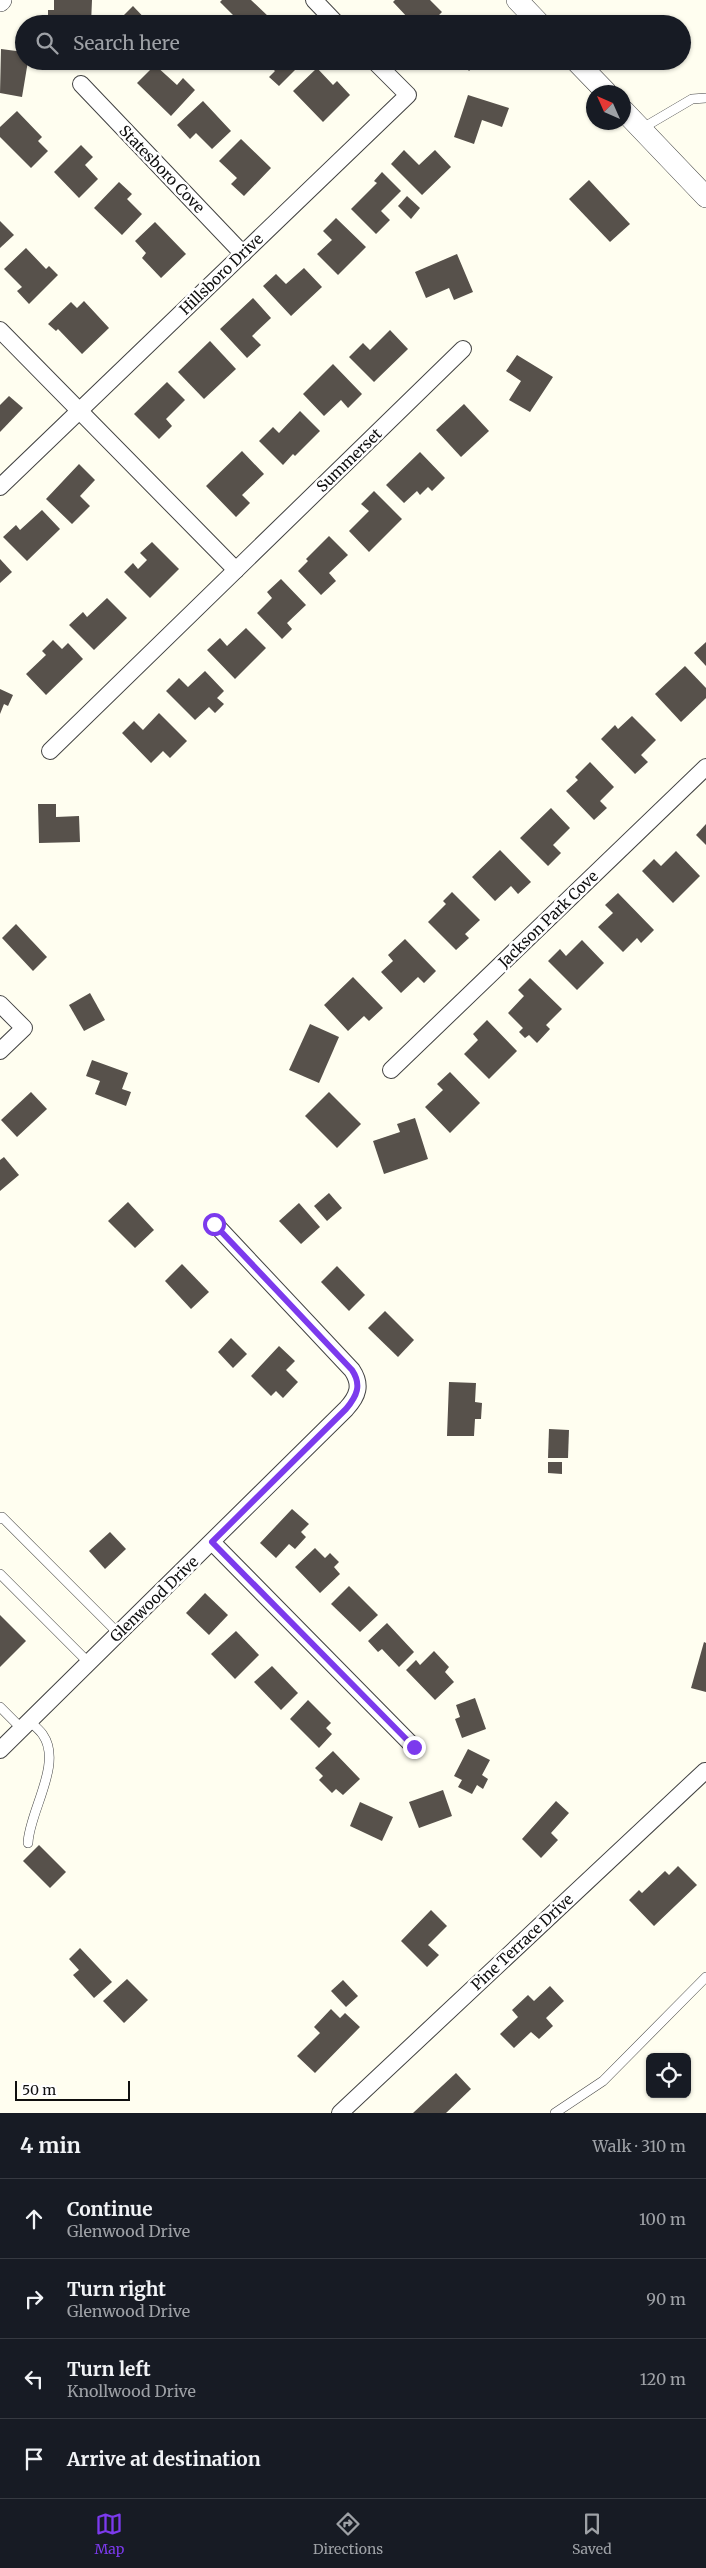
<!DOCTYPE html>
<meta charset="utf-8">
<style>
:root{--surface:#171b24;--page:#20242c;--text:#f1f3f6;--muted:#9ea1a6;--line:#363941;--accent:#7c3aed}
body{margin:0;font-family:Merriweather,serif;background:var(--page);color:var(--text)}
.controls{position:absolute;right:15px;bottom:15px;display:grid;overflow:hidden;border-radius:8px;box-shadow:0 1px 4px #0004}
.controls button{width:45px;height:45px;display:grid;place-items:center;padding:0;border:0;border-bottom:1px solid var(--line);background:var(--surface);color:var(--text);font:25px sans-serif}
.compass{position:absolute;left:586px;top:85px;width:45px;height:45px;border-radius:50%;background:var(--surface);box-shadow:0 1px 4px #0004;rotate:315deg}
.scale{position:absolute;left:15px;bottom:12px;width:115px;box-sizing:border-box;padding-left:5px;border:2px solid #0f0f0f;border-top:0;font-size:14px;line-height:18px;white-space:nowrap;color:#0f0f0f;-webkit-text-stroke:4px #fff;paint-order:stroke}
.stop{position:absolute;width:15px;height:15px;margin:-11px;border:4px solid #7c3aed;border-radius:50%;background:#fff}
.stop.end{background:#7c3aed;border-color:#fff;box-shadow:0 1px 5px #0008}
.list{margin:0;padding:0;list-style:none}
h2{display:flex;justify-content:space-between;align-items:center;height:65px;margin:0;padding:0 20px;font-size:21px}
h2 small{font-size:16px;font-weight:400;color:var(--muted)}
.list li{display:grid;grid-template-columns:32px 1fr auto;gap:15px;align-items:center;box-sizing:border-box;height:80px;padding:0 20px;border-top:1px solid var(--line)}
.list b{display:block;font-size:19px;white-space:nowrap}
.list p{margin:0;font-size:16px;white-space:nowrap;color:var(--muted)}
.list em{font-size:16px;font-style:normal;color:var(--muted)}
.icon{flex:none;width:28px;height:28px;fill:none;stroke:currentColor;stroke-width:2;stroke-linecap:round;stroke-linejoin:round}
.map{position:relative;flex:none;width:706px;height:2113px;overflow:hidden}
.search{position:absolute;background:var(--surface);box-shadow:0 1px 4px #0004;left:15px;right:15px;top:15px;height:55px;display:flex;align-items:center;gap:12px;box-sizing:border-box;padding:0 18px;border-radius:28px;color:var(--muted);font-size:19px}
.sheet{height:385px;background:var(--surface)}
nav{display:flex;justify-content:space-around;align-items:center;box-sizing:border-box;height:70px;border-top:1px solid var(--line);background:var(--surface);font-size:14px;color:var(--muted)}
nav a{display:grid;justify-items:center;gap:2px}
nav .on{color:var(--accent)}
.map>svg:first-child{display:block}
</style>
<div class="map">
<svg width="706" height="2113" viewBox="0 0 706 2113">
<rect width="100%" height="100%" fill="#fffef0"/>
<!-- building -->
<g fill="#57514b">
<polygon points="54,0 92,0 91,24 48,24 48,10 54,10"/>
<polygon points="222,0 251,0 270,18 264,24 229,24 235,17 220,2"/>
<polygon points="395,0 430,0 442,12 430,24 405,24 409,19 393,2"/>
<polygon points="133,6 150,24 115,24"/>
<polygon points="1,49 24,52 24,61 28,61 22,97 0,93"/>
<polygon points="265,61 304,61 279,86 269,77 275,71"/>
<polygon points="460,61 479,61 469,71"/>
<polygon points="155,65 177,85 183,78 195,90 171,116 137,83"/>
<polygon points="317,68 333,85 337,81 350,95 323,122 293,91"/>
<polygon points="468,95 509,108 502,127 482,120 474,144 454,137"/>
<polygon points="203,101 231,131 212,149 196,133 190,139 177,125"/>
<polygon points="17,111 42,137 38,141 48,151 31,168 0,137 0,127"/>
<polygon points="241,139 271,168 244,196 231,184 237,178 219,161"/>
<polygon points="81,145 93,157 85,165 98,179 79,198 54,172"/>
<polygon points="404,150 419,165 435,150 451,167 422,195 391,164"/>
<polygon points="382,172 401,191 381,211 390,220 376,234 351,209 377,183 374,181"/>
<polygon points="589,180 630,224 610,242 569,199"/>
<polygon points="119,182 132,194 127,199 142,214 122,235 94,208"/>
<polygon points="407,196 420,208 411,219 398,206"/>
<polygon points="336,218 366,247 338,275 317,254 332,240 323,231"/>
<polygon points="0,221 14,235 0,248"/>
<polygon points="155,222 186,254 161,278 142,258 146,253 135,241"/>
<polygon points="26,248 46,269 49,266 58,275 29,304 17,291 22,287 4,269"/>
<polygon points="457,254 473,292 454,300 449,288 426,298 415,272"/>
<polygon points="304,268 322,287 291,316 263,286 276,274 286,284"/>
<polygon points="253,298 271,318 252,336 261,345 247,358 220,329"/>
<polygon points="84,301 109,328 82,354 58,329 56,331 48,324 71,302 77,308"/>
<polygon points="390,330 408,349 374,382 349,357 363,343 370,350"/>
<polygon points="210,341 236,369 204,399 178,372"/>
<polygon points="517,355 553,377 530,412 509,400 521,381 506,371"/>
<polygon points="333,364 362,394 348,408 341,400 324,416 303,394"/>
<polygon points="167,382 185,400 166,419 172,426 159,439 134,414"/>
<polygon points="9,396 23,408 0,432 0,405"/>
<polygon points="464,404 489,431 461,457 436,430"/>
<polygon points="300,411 320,431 295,456 293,454 283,465 259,441 273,427 279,433"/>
<polygon points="242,451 264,474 242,495 250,503 236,517 206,486"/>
<polygon points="420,452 445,478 432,491 428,487 420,495 417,491 404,503 386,485"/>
<polygon points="79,464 95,480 80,496 90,506 72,524 46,499"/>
<polygon points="374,491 402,519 369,552 349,531 369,511 361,504"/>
<polygon points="42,510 60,529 27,561 3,537 16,525 20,530"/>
<polygon points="329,536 348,555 329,573 336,581 321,595 298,571 308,561 306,559"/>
<polygon points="152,542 179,569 150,598 124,572 133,563 138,569 147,560 140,553"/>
<polygon points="0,559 12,572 0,583"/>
<polygon points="281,579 306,605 287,623 292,629 282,639 257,613 272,598 267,592"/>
<polygon points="107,598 127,618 94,650 69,625 83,612 87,617"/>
<polygon points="246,628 266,648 235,679 207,650 220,638 227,646"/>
<polygon points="53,640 62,649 68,643 83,659 46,695 26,674 46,655 42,651"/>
<polygon points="706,642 706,666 694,653"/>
<polygon points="685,666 706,688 706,698 681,722 655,694"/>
<polygon points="205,671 224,691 217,698 224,704 215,713 209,707 195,720 166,691 179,678 188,687"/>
<polygon points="0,689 13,695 8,706 4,704 0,714"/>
<polygon points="159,713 187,741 170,758 163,751 151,763 122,733 134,721 143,730"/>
<polygon points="632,716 656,740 641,755 648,762 635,774 601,739 615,725 618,729"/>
<polygon points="590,762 614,787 600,801 607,808 594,820 566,791 578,780 575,777"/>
<polygon points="38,804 56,804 56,817 79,816 80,842 39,843"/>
<polygon points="551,808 570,828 553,845 561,853 548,866 520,838"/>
<polygon points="706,824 706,845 696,835"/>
<polygon points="500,850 531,882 518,894 511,886 495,901 472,877"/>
<polygon points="676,851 700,876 673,903 642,871 654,859 661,866"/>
<polygon points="452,892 480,920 465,934 469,938 456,950 428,922 446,904 443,901"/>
<polygon points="618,893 654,930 641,943 637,938 623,952 598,927 613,913 605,905"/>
<polygon points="16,924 47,957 33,971 2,938"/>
<polygon points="405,939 436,971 424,983 418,977 401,993 381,972 393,961 388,955"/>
<polygon points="582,940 604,963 577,990 548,961 560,949 566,956"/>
<polygon points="353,977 383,1008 369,1021 364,1016 348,1031 324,1005"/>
<polygon points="530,978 562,1009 546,1025 550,1029 537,1043 529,1035 525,1038 519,1032 523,1028 508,1013 524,996 518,990"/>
<polygon points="90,993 105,1020 84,1031 69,1005"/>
<polygon points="487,1020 517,1051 489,1079 464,1054 478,1040 473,1034"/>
<polygon points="310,1024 339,1037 319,1083 289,1070"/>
<polygon points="92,1060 128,1073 122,1089 131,1092 126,1106 95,1094 100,1081 86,1076"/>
<polygon points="450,1072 480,1103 450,1133 425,1107 443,1090 437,1084"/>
<polygon points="31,1092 47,1109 17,1137 1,1120"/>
<polygon points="329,1092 361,1124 337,1148 305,1116"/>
<polygon points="415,1118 428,1159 384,1174 373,1141 400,1132 397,1124"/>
<polygon points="4,1157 19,1175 0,1191 0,1160"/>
<polygon points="329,1193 342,1208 327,1221 314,1206"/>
<polygon points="128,1202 154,1230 135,1248 108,1221"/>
<polygon points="299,1203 320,1227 301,1244 279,1221"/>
<polygon points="182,1264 209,1292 191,1309 165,1281"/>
<polygon points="337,1266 365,1295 349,1311 321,1282"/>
<polygon points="385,1311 414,1340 398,1357 368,1328"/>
<polygon points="231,1338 247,1354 233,1368 218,1352"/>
<polygon points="279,1346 295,1361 286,1370 298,1382 283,1398 276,1391 271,1396 251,1376"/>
<polygon points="449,1382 476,1383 475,1402 482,1403 481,1419 475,1419 474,1436 447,1436"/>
<polygon points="549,1429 569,1430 568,1458 548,1458"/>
<polygon points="548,1462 562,1462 562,1474 548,1473"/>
<polygon points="292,1509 309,1524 301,1532 306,1537 295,1549 289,1544 276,1558 260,1543"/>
<polygon points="110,1532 126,1549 105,1569 89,1551"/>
<polygon points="315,1548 325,1558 330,1553 339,1562 334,1567 340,1574 320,1593 295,1567"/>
<polygon points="349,1586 378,1615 360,1632 331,1604"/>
<polygon points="205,1593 228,1615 209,1635 186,1613"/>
<polygon points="0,1615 26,1641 0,1667"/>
<polygon points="387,1623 414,1652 399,1667 382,1649 378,1652 368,1641"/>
<polygon points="236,1631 259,1655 235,1679 211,1654"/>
<polygon points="704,1642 706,1643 706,1692 691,1688"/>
<polygon points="434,1651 449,1667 445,1672 454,1682 435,1700 406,1670 416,1660 420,1665"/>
<polygon points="272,1666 298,1693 281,1710 254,1682"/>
<polygon points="475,1698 486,1729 462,1738 455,1719 460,1717 456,1705"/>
<polygon points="308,1700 331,1723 326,1728 332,1734 319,1748 290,1719"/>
<polygon points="468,1749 490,1760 482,1775 488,1779 483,1789 477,1785 472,1794 458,1787 462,1780 454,1776"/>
<polygon points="333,1751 360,1779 343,1795 336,1789 332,1793 319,1780 323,1776 315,1768"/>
<polygon points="443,1790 452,1816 419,1828 409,1802"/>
<polygon points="556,1801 569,1813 551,1833 558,1840 541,1858 522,1839"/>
<polygon points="360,1802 393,1817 382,1841 350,1826"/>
<polygon points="39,1845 66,1872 50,1888 23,1861"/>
<polygon points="678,1866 697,1885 654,1926 629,1900 639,1890 642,1893 665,1871 669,1875"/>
<polygon points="431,1910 447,1926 428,1945 439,1955 427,1967 401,1941"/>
<polygon points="80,1948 112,1982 94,1998 73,1975 79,1970 69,1959"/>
<polygon points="127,1979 148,2000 124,2023 103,2001"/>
<polygon points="343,1980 358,1996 346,2007 331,1991"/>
<polygon points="550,1986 564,2001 546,2018 553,2026 539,2039 531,2032 514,2048 500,2034 518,2017 512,2010 528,1995 534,2001"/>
<polygon points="331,2009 340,2018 345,2013 360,2027 315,2073 297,2056 320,2033 314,2027"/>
<polygon points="456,2073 471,2089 446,2113 413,2113"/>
</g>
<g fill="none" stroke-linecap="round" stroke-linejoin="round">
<defs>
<g id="service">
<polyline points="641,129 692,99 706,98"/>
<polyline points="0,1519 2,1517 119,1634"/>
<polyline points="0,1574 89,1663"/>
<polyline points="0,1707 22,1729"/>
<path d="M28,1843C29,1812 63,1764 43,1735C40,1730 34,1726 30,1721"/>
<polyline points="555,2113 603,2081 706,1977"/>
</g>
<g id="minor">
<polyline points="314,0 337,24"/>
<polyline points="81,84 243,254"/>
<polyline points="0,330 236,570"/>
<polyline points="0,487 408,95 374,61"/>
<polyline points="50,751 463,349"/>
<polyline points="0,1004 24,1028 0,1051"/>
<polyline points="391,1070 706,767"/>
<polyline points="212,1542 414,1747"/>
<path d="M0,1750L346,1409C358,1396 362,1385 352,1370L214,1223"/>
<polyline points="340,2113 705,1771"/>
</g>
<g id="tertiary">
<polyline points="517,0 540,24"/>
<polyline points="0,1 1,0"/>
<polyline points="576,61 606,92"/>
<polyline points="624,111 706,197"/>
</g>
</defs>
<!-- service casing -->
<use href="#service" stroke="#424242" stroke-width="10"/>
<!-- minor casing -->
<use href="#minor" stroke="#424242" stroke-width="18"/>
<!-- tertiary casing -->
<use href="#tertiary" stroke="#424242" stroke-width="22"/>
<!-- service -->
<use href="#service" stroke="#fff" stroke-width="9"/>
<!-- minor -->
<use href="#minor" stroke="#fff" stroke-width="16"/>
<!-- tertiary -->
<use href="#tertiary" stroke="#fff" stroke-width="21"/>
</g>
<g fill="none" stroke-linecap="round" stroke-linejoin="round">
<!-- route -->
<path stroke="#7c3aed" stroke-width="6" d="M214,1224L352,1370C362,1385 357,1396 346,1409L212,1542L414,1747"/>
</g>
<g text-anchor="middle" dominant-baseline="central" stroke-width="5" stroke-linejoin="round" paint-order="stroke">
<!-- street labels -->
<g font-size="15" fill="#0f0f0f" stroke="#fff">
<text transform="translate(162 169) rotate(46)">Statesboro Cove</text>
<text transform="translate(221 274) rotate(-44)">Hillsboro Drive</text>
<text transform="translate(349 460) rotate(-44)">Summerset</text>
<text transform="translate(548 919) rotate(-44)">Jackson Park Cove</text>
<text transform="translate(154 1599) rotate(-44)">Glenwood Drive</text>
<text transform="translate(522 1942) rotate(-43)">Pine Terrace Drive</text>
</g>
</g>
</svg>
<div class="controls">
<button><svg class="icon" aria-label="locate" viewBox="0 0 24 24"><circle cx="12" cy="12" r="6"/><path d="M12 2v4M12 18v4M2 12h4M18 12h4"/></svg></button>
</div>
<svg class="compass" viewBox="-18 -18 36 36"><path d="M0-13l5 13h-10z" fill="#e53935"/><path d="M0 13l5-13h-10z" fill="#9ea1a6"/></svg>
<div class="scale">50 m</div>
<div class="stop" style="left:214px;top:1224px"></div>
<div class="stop end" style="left:414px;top:1747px"></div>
<div class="search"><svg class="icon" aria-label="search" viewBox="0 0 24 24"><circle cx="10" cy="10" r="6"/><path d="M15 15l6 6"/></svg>Search here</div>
</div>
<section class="sheet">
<h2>4 min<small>Walk · 310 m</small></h2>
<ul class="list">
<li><svg class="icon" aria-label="ahead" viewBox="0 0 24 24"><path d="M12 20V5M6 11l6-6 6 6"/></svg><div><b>Continue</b><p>Glenwood Drive</p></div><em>100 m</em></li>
<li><svg class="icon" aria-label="right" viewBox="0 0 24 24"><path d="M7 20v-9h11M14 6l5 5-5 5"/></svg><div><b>Turn right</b><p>Glenwood Drive</p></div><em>90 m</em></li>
<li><svg class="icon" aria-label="left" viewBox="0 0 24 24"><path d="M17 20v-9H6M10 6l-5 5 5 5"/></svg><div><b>Turn left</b><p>Knollwood Drive</p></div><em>120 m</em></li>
<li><svg class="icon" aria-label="arrive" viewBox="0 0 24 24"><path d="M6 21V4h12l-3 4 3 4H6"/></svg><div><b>Arrive at destination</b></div></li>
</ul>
</section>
<nav>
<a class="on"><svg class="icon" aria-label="map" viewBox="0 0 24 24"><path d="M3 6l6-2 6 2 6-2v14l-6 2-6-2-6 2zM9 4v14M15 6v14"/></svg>Map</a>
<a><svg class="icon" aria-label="directions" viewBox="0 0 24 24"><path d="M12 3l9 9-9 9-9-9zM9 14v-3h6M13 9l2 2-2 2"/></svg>Directions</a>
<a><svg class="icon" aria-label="saved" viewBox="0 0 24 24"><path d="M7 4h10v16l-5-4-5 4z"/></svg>Saved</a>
</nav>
